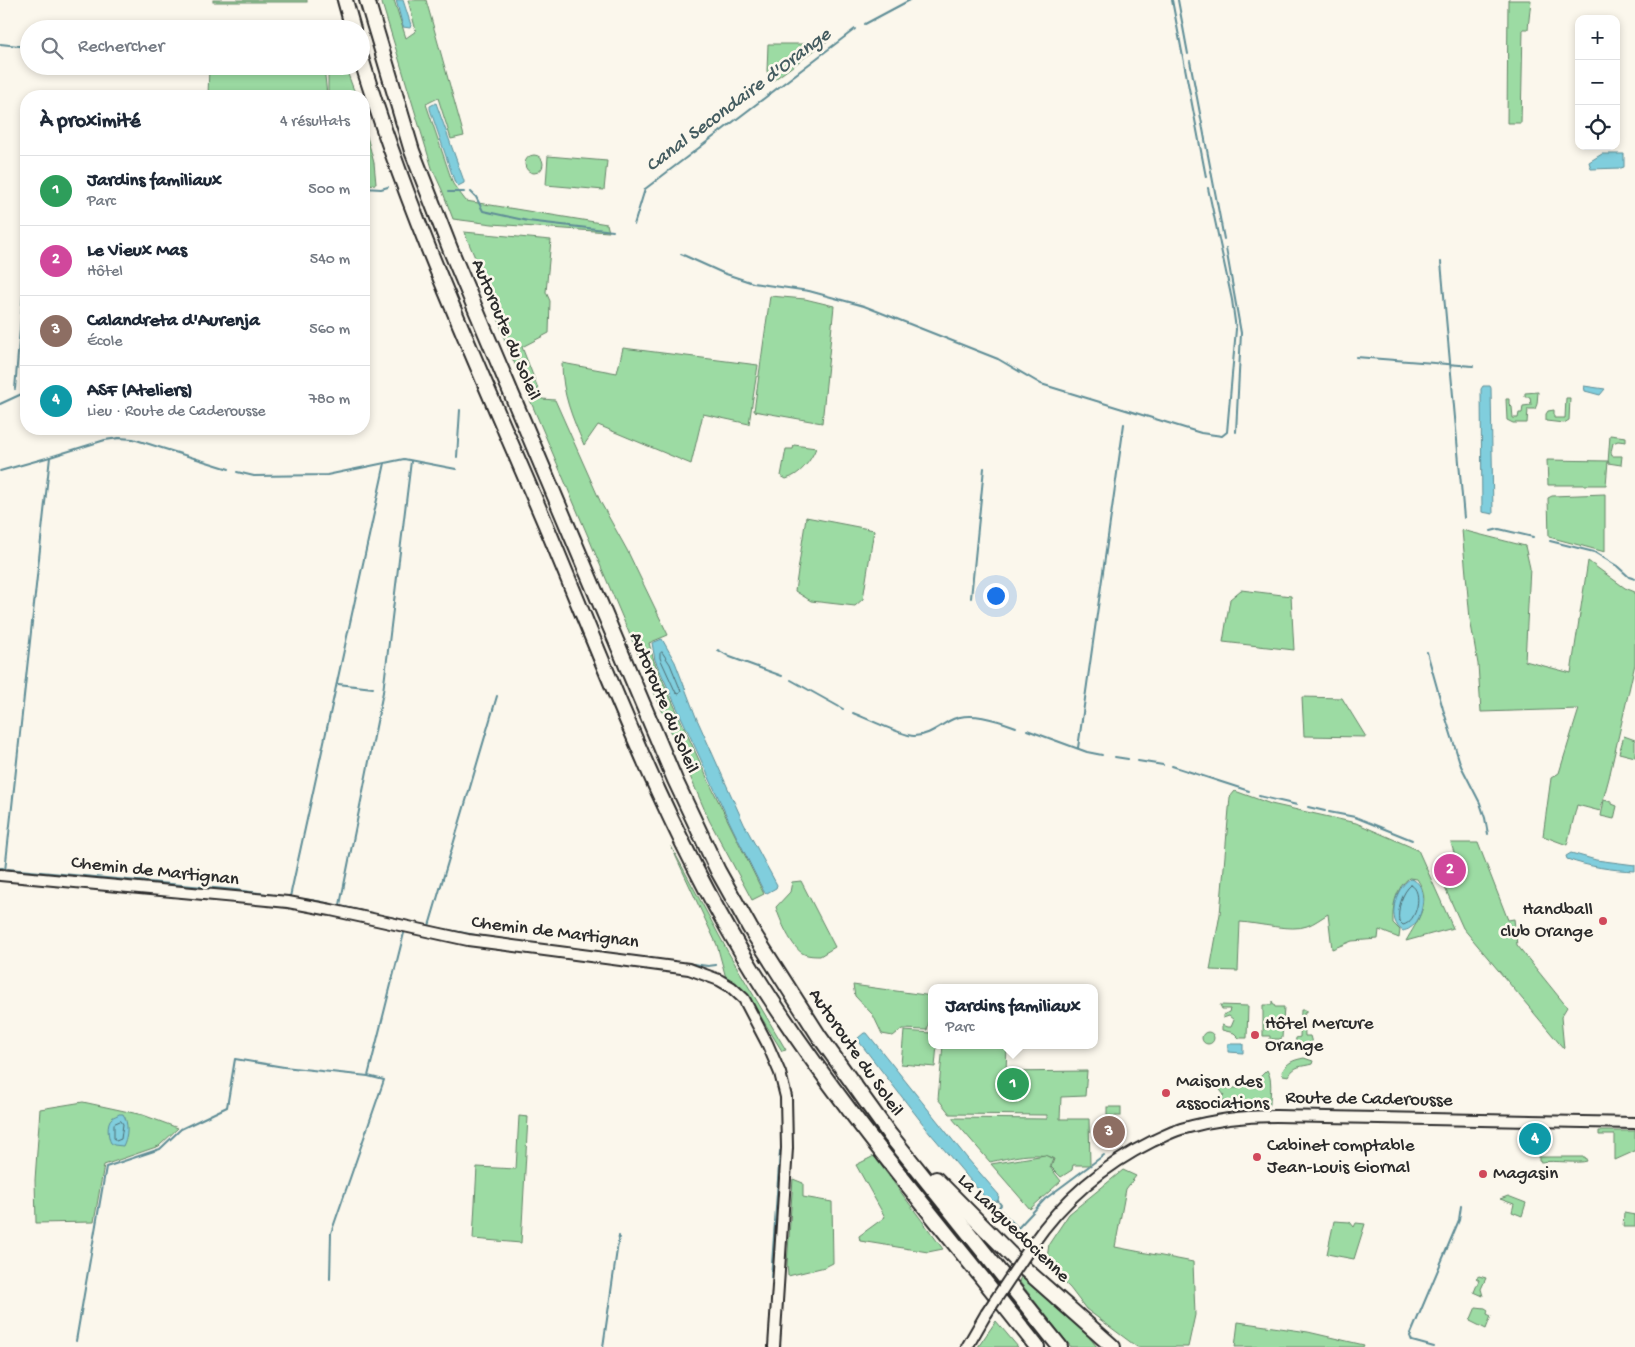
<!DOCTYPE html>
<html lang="fr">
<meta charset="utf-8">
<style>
:root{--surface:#fff;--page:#f2f2f3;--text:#1f2937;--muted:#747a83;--line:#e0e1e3;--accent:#d1495b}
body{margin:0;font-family:"Gochi Hand",sans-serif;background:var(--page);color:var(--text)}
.controls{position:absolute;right:15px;top:15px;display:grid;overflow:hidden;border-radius:10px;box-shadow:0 2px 8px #0003}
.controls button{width:45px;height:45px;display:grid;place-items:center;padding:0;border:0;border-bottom:1px solid var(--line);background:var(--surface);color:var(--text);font:25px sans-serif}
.you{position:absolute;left:995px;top:595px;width:18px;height:18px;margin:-12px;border:4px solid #fff;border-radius:50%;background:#1a73e8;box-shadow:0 0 0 8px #1a73e833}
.badge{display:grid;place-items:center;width:32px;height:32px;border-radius:50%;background:var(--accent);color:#fff;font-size:16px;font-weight:700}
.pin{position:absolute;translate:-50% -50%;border:2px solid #fff;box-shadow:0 1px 5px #0006}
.popup{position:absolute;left:928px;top:984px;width:170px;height:65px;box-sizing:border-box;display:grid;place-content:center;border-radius:10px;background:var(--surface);filter:drop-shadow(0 1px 4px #0005);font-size:16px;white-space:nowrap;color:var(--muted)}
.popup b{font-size:19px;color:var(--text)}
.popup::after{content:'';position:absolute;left:50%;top:100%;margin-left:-10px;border:10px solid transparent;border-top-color:var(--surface)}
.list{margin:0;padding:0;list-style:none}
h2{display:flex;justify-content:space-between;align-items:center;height:65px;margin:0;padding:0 20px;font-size:21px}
h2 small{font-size:16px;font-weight:400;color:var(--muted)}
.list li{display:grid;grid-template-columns:32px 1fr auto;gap:15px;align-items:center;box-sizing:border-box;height:70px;padding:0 20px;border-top:1px solid var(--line)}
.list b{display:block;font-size:19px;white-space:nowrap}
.list p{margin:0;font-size:16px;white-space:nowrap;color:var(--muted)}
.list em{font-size:16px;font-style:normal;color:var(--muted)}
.icon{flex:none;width:28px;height:28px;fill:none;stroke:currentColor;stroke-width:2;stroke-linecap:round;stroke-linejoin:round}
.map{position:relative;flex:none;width:1635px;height:1347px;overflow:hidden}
.search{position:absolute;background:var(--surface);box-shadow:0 2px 8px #0003;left:20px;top:20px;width:350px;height:55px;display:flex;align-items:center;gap:12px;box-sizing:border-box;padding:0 18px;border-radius:28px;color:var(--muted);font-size:19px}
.panel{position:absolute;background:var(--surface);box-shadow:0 2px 8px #0003;left:20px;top:90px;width:350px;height:345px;border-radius:20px}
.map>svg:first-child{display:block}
</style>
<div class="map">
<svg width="1635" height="1347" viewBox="0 0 1635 1347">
<rect width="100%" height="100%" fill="#fbf7ec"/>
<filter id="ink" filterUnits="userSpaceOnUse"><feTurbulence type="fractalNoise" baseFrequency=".02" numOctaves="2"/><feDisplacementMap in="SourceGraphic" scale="10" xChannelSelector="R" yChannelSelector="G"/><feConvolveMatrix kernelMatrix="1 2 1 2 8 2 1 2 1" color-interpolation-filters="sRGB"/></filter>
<g filter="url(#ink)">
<!-- green -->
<g fill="#9cdba3" stroke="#648367">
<rect x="213" y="0" width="94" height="2"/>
<polygon points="381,0 394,0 406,38 416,31 408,0 426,0 464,136 451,139 438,98 426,104 453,184 466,201 607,224 609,232 492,224 453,219 442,190 432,168"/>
<polygon points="1508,0 1531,0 1528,29 1523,29 1521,123 1507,123"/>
<polygon points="827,41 771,82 767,71 768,44 817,44"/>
<polygon points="209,66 324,66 327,96 208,96"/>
<polygon points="328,66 345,66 356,96 328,96"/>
<polygon points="364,125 374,163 376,184 364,185"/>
<circle cx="534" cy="164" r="9"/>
<polygon points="548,156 607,161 604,190 546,185"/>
<polygon points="464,232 551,240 546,292 550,301 549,333 522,347 542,399 555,400 601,503 627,550 668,635 649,643 654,661 709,782 764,894 752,900 709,820 689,774 505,341 492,297"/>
<polygon points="770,296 805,299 834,306 822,423 754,411"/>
<path d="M623,348L758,365L749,424L703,414L691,464L598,425L584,445C572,417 562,394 562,363L617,373Z"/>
<polygon points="1538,392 1537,404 1535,409 1528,409 1527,423 1513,423 1507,420 1506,399 1509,399 1509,404 1512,407 1513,418 1518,418 1519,413 1522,413 1523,406 1531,405 1530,397 1525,397 1525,393"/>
<polygon points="1566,398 1570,398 1569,420 1564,423 1546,421 1546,414 1548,411 1554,410 1554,418 1565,418"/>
<polygon points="1610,435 1626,437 1626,442 1618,441 1613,443 1611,452 1612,456 1622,456 1621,465 1608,463"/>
<path d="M794,445L816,448C811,461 800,475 786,479L781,476L786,449H793Z"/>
<polygon points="1547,460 1608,461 1606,485 1548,485"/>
<polygon points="1605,494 1605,552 1549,537 1548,498 1552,496"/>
<polygon points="806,517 874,530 863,599 855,606 811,601 795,591"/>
<polygon points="1462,530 1525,546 1530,568 1525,661 1571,673 1588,561 1625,588 1635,592 1635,664 1609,778 1600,811 1577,805 1567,845 1543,836 1551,778 1559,773 1579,709 1481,712 1478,664 1470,619"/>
<polygon points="1241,590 1291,596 1294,650 1223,642 1230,599"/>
<polygon points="1302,697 1342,698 1366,737 1304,736"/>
<polygon points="1624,736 1635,740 1635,757 1619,753"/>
<path d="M1235,791L1271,804L1356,823L1418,850L1453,928L1406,941C1417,921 1433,902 1417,879L1409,878C1396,888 1392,906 1393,923L1400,930L1399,938L1379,930L1378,939L1352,941L1332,949L1328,914C1321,918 1315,923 1307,926C1292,932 1258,923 1240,922L1238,971L1210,970L1220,914L1230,797Z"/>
<polygon points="1604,800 1612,802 1612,804 1617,806 1614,819 1601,816"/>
<polygon points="1451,843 1478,843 1508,920 1514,919 1517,945 1567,1007 1561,1017 1564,1049 1463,928 1445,888 1460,872"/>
<polygon points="671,846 728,952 786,1050 782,1051 745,991 726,978 717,945"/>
<path d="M801,881L835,947L820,956C815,956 809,956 804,954C792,949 779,918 776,907L790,892L792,882Z"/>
<polygon points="853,985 932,996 932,1018 930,1018 927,1030 902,1029 893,1036 882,1034 873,1015 855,996"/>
<polygon points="1272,1001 1275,1007 1284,1007 1282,1038 1279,1039 1270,1039 1270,1036 1263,1036 1263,1005 1272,1005"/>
<polygon points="1220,1005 1248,1006 1247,1038 1239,1038 1234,1033 1222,1030 1222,1025 1227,1027 1231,1027 1234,1020 1229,1016 1223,1018 1223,1015 1229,1012 1230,1009 1222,1009"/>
<polygon points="1301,1010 1306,1010 1306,1013 1304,1013 1305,1036 1310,1036 1312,1043 1295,1045 1296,1038 1300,1037"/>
<polygon points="904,1031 932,1033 932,1045 937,1045 935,1067 901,1064"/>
<circle cx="1208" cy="1038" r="6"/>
<path d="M943,1045H1007L1006,1072L1087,1071L1085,1096L1061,1097L1060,1119H1089L1090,1165H1073L1072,1170L1061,1177L1051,1167L1054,1159C1038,1150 1008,1158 990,1162L952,1118L1047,1119V1115L950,1114L938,1099Z"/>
<path d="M1304,1058L1313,1061L1312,1064C1302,1067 1294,1065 1289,1076L1283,1075L1282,1072C1287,1062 1294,1060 1304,1058Z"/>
<path d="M1267,1070C1273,1080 1270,1092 1270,1104L1268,1107L1225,1105L1222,1096L1224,1095L1215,1083L1216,1080L1226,1088H1242L1245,1082L1254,1083Z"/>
<polygon points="83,1102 143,1115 178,1128 159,1146 104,1165 94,1222 36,1223 35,1180 40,1109"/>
<rect x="1107" y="1107" width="14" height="9"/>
<polygon points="519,1116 528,1117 521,1243 473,1239 477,1167 516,1169"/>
<polygon points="1599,1131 1635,1131 1635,1151 1615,1160 1615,1135 1599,1135"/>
<polygon points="1045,1155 1053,1159 1050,1167 1061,1181 1030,1209 991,1164"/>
<polygon points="874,1156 943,1249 928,1252 860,1241 859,1236 885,1217 856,1165"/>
<path d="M1539,1157H1585L1587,1161C1579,1164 1554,1160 1541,1162L1539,1161Z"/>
<polygon points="1123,1170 1136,1176 1126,1189 1115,1247 1193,1262 1195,1315 1188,1347 1137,1347 1086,1309 1070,1288 1046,1265 1049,1244 1069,1214"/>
<polygon points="793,1179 803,1183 803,1197 832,1202 833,1263 825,1267 788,1276 787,1265"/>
<polygon points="1508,1196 1526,1203 1522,1216 1512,1212 1514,1204 1500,1199"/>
<polygon points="1624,1213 1635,1215 1635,1227 1623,1227"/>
<polygon points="1334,1221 1350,1222 1354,1227 1356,1223 1365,1224 1354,1259 1327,1254"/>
<polygon points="1022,1275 1085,1332 1097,1347 1071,1347 1019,1281"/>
<polygon points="1479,1276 1486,1278 1481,1289 1483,1296 1474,1292 1479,1280 1476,1278"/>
<polygon points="1476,1307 1485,1308 1488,1310 1487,1314 1491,1316 1486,1329 1470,1321"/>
<polygon points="996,1321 1018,1347 978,1347"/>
<polygon points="1238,1322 1308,1332 1364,1345 1363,1347 1235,1347"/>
</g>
<!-- water -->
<g fill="#80cedd" stroke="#5e8d96">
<polygon points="396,0 403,0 411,25 410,28 403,27"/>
<polygon points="436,103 464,181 464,183 458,186 455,183 430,109 430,106"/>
<polygon points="1602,154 1624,154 1624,167 1621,168 1591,169 1589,162"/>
<polygon points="1483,386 1490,386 1491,388 1493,514 1482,512 1481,389"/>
<polygon points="1584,386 1605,389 1600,395 1585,391"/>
<polygon points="662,639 675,662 696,717 744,824 777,885 776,888 767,893 764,892 730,823 655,660 652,643"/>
<path d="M1571,853L1596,860L1635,865V871C1612,870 1589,867 1567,859L1566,856Z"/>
<path d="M1410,879C1430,882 1424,921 1410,928C1408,930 1405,930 1403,931C1386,921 1395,888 1410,879Z"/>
<polygon points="864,1033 867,1033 967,1158 999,1195 998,1201 989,1202 930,1133 860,1043 858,1038"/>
<polygon points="1228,1044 1243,1044 1243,1053 1228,1052"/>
<path d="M119,1114H123C129,1123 128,1136 123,1146L114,1145L111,1143C108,1138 106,1122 112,1118C114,1116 117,1116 119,1114Z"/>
</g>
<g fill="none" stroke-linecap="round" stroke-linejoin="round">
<!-- shore -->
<g stroke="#4d6c72" stroke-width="1">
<polygon points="662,652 670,664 681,691 679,694 676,693 660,658 660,654"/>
<path d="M1411,885C1424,891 1417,922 1403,925L1399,921C1397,910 1402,892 1411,885Z"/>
<polygon points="121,1121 123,1124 121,1139 116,1141 114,1138 114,1124"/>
</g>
<!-- stream -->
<g stroke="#5e8d96" stroke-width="2">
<polyline points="1172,0 1206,177"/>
<polyline points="1178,0 1188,54"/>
<polyline points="865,24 910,0"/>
<polyline points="0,44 29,47"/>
<polyline points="1190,61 1224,239"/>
<polyline points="364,188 381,189 388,187"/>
<polyline points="448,192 464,192"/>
<polyline points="471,192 476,197 483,211 528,221 613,231"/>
<polyline points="634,225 645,189 855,29"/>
<polyline points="1226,248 1241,333 1236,432"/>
<polyline points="681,254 723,273 753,283 809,291 864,306 998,359 1041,384 1201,433 1222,436 1227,432 1236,329 1232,300 1208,188"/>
<polyline points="1441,262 1464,518"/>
<polyline points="1356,357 1473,366"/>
<polyline points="15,389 26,259"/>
<polyline points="0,404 26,392"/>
<polyline points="457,457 460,410"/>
<polyline points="0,471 50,457"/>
<polyline points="237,472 254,476 327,475 404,459 456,469"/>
<polyline points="1491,531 1499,529 1533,537"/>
<polyline points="1550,541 1594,552 1617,566 1629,577 1635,579"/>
<polyline points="971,598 984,468"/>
<polyline points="718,650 730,657 782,676"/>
<polyline points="1427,652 1443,709 1461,766 1480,803 1485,818 1488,834"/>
<polyline points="791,680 843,709"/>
<polyline points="338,684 373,688"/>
<path d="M853,713C866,718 903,736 914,736C928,736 938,727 949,721C969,710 997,720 1016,727"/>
<polyline points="1027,730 1087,752 1102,755"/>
<polyline points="1078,748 1124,424"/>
<polyline points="1115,757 1128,759"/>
<polyline points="1138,761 1163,765"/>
<polyline points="1172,766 1249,791"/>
<polyline points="1259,796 1297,805"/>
<polyline points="1308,807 1325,811"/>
<polyline points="1329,812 1355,817 1412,840"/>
<polyline points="0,868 3,868"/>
<polyline points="8,869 236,890 317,901 438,928 491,938 708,966 716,965"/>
<polyline points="5,871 50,457 105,440 119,438 133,439 229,469"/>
<polyline points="290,897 385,463"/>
<polyline points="340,905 383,692 411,461"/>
<polyline points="429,926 497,696"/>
<polyline points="998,1201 1001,1205 998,1208 1018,1228 1045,1199 1104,1155"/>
<polyline points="771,1278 780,1151"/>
<polyline points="330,1279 331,1233 384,1080 368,1076 404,933"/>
<polyline points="76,1341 106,1167 160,1149 181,1129 227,1107 235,1059 284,1067 368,1076"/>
<polyline points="603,1347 619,1236"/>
<polyline points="1434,1347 1412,1341 1410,1336 1459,1220 1461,1206"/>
</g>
<defs>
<g id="secondary">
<polyline points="0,875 288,902 331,910 468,940 689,969 719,980 731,987 744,999 767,1043 780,1073 786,1097 787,1148 774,1347"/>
<path d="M1032,1245C1063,1200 1104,1165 1153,1141C1162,1137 1171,1132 1181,1129C1212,1120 1244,1116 1276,1116L1635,1123"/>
<polyline points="967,1347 986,1314"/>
</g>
<g id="highway">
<polyline points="345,0 353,29"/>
<polyline points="367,0 412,151 451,251 675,780 718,871 750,928 819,1036 890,1135 1060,1347"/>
<path d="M361,58C409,218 480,370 545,523C609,675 666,831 753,971C835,1103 941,1224 1037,1347"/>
<polyline points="936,1179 1026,1270 1113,1347"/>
</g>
</defs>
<!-- secondary casing -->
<use href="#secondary" stroke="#2b2b2b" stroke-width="14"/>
<!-- highway casing -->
<use href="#highway" stroke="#2b2b2b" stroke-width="18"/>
<!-- secondary -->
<use href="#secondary" stroke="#fbf7ec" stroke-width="10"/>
<!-- highway -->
<use href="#highway" stroke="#fbf7ec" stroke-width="14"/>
<defs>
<polyline id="secondary-bridge" points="986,1314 1032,1245"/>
</defs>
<!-- secondary-bridge casing -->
<use href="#secondary-bridge" stroke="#2b2b2b" stroke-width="14" stroke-linecap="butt"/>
<!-- secondary-bridge -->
<use href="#secondary-bridge" stroke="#fbf7ec" stroke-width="10"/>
</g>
</g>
<!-- markers -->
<g fill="#d1495b" stroke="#fbf7ec" stroke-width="2">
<circle cx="1603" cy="921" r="5"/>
<circle cx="1255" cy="1035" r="5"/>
<circle cx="1166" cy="1093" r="5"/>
<circle cx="1257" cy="1157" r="5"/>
<circle cx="1483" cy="1174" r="5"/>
</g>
<g text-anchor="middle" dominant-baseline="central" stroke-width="5" stroke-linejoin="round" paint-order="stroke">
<!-- street labels -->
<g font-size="19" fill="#2b2b2b" stroke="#fbf7ec">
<text transform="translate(505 330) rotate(67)">Autoroute du Soleil</text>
<text transform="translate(663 703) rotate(67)">Autoroute du Soleil</text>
<text transform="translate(155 872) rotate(6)">Chemin de Martignan</text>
<text transform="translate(555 933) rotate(7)">Chemin de Martignan</text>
<text transform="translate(855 1053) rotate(55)">Autoroute du Soleil</text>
<text transform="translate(1369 1100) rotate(1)">Route de Caderousse</text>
<text transform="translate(1013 1229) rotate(44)">La Languedocienne</text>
</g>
<!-- poi labels -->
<g font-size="19" fill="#2b2b2b" stroke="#fbf7ec" text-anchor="start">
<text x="1593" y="910" text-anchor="end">Handball<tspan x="1593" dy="22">club Orange</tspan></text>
<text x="1265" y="1024">Hôtel Mercure<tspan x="1265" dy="22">Orange</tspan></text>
<text x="1176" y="1082">Maison des<tspan x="1176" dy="22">associations</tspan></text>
<text x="1267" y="1146">Cabinet comptable<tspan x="1267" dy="22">Jean-Louis Giornal</tspan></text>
<text x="1493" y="1174">Magasin</text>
</g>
<!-- water labels -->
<g font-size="20" font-style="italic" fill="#445c60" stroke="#fbf7ec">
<text transform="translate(739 101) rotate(-37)">Canal Secondaire d'Orange</text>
</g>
</g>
</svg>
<div class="controls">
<button>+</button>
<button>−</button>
<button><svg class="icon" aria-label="locate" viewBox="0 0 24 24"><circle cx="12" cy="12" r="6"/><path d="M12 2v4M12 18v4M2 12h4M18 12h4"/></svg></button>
</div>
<div class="you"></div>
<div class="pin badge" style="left:1013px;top:1084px;background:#2e9e5b">1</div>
<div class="popup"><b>Jardins familiaux</b>Parc</div>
<div class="pin badge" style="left:1450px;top:870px;background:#d1479c">2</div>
<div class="pin badge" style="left:1109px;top:1132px;background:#8d6e63">3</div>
<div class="pin badge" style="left:1535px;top:1139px;background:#0f9aa8">4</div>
<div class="search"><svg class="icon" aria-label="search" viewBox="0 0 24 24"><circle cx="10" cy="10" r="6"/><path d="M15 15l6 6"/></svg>Rechercher</div>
<section class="panel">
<h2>À proximité<small>4 résultats</small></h2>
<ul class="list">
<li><span class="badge" style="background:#2e9e5b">1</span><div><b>Jardins familiaux</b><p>Parc</p></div><em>500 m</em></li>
<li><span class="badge" style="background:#d1479c">2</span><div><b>Le Vieux Mas</b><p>Hôtel</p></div><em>540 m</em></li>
<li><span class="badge" style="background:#8d6e63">3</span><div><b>Calandreta d'Aurenja</b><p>École</p></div><em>560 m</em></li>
<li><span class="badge" style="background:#0f9aa8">4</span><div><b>ASF (Ateliers)</b><p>Lieu · Route de Caderousse</p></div><em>780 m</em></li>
</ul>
</section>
</div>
